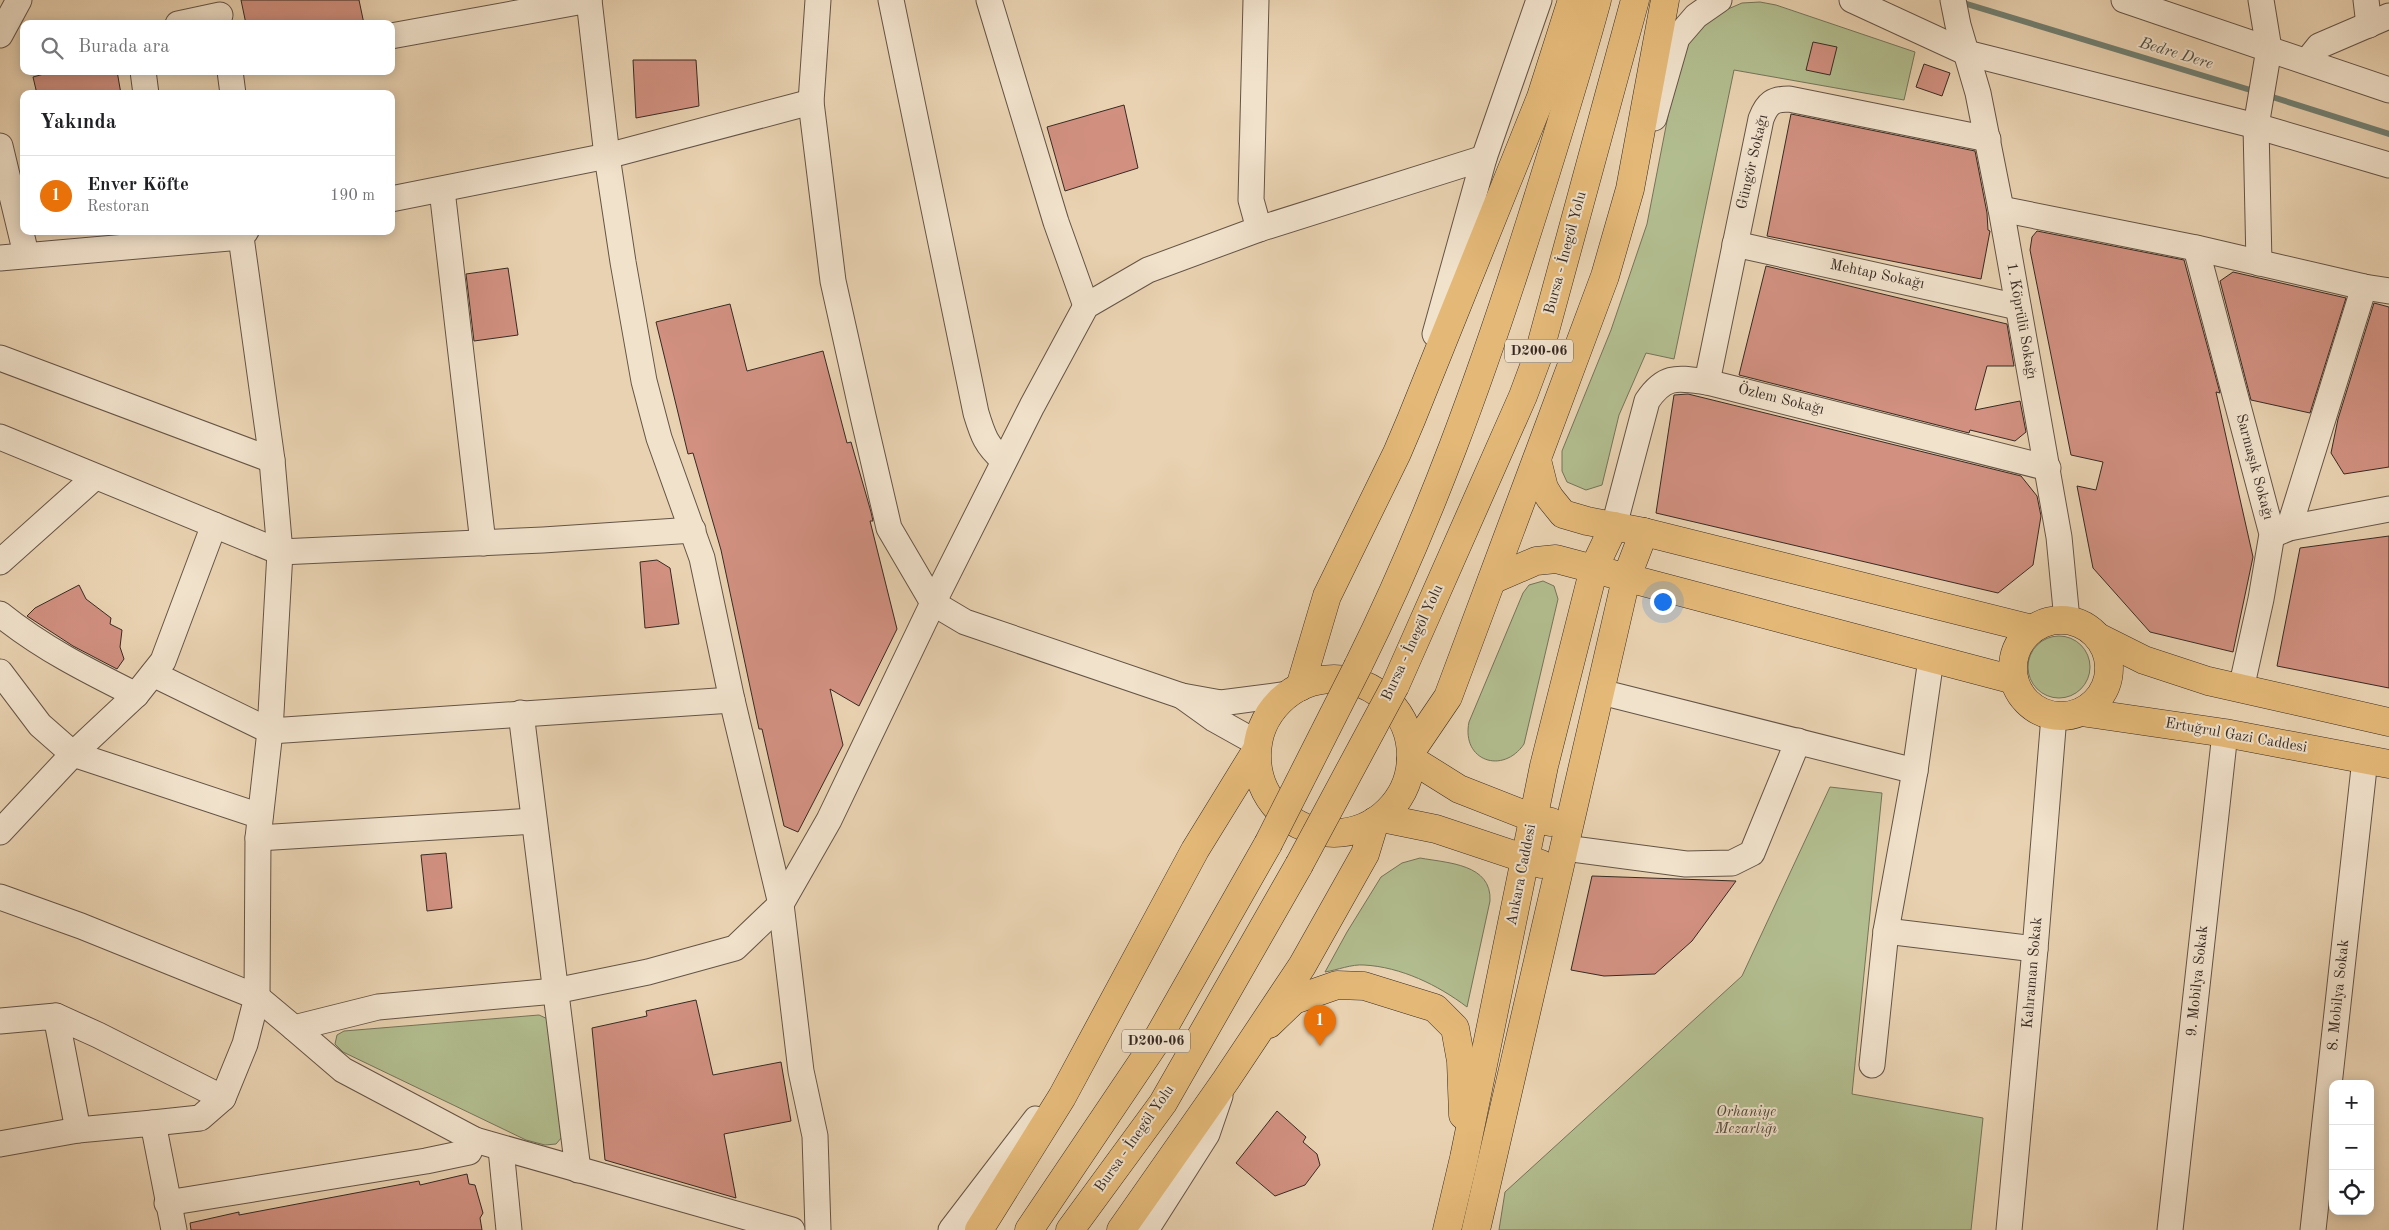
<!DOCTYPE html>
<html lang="tr">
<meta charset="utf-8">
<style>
:root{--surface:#fff;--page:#f2f2f2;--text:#202124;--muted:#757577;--line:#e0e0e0;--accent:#1a73e8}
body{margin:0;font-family:"Old Standard TT",serif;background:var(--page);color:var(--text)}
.controls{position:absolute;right:15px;bottom:15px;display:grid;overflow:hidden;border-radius:10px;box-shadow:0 2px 12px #0003}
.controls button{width:45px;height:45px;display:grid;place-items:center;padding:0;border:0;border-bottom:1px solid var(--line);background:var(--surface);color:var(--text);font:25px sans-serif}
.you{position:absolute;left:1662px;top:601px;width:18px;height:18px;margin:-12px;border:4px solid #fff;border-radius:50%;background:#1a73e8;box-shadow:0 0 0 8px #1a73e833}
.badge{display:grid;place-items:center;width:32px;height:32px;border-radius:50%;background:var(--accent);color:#fff;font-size:16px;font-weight:700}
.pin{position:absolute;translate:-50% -41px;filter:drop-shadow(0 1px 2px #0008)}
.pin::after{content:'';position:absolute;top:26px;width:18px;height:15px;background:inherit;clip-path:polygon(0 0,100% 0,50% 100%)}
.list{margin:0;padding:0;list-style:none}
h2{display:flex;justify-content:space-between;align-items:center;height:65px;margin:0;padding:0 20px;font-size:21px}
h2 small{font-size:16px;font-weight:400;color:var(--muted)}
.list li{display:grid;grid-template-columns:32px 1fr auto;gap:15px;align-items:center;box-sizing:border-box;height:80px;padding:0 20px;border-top:1px solid var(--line)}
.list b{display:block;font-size:19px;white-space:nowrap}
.list p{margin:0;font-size:16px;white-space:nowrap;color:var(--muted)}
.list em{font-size:16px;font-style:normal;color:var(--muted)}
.icon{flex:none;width:28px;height:28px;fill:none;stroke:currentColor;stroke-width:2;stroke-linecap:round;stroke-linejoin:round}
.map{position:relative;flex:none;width:2389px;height:1230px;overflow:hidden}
.search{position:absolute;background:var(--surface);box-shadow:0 2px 12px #0003;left:20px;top:20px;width:375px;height:55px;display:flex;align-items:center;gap:12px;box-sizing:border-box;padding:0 18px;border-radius:10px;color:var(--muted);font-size:19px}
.panel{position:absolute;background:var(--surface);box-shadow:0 2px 12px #0003;left:20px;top:90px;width:375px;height:145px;border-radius:10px}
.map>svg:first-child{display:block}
</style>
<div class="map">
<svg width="2389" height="1230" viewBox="0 0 2389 1230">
<rect width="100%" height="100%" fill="#e9d2b1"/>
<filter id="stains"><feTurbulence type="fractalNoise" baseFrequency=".004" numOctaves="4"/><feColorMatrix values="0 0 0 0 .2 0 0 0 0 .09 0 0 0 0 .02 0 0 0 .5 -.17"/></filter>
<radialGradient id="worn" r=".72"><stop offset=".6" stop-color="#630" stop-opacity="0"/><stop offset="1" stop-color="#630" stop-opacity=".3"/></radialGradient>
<!-- green -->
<g fill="#b2bd8f" stroke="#747459">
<polygon points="1760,2 1776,5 1915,52 1904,100 1734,70 1674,359 1646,353 1619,415 1602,485 1586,490 1567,482 1562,471 1562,451 1611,330 1647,224 1682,44 1712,18 1728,9 1742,3"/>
<path d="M1543,581L1554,586L1558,599L1524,744C1503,775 1461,761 1469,722L1523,593L1529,585Z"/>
<circle cx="2059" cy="667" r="31"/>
<polygon points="1830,787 1882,793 1852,1094 1983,1118 1971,1230 1499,1230 1505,1192 1742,976"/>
<path d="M1420,858C1448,863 1492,864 1490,901L1467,1007C1438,985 1401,967 1364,965C1352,964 1337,970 1325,972L1347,932L1381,877L1402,863Z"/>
<polygon points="539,1015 550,1020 562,1137 556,1144 545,1145 526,1140 343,1052 335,1044 337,1035 344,1031"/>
</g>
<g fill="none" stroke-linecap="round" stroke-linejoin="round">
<!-- stream -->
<g stroke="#717f72" stroke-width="6">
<polyline points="1960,2 2257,92"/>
<polyline points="2266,95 2389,134"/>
</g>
</g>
<!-- building -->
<g fill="#d19080" stroke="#372a23">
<polygon points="241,0 359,0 364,24 246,24"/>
<polygon points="1813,42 1837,47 1830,75 1806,70"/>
<polygon points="633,60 696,60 699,106 636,118"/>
<polygon points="1924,64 1950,73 1942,96 1916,87"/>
<polygon points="55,71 117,71 121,94 37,94 33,77"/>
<polygon points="1124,105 1138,168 1065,191 1047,127"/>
<polygon points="1791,114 1975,151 1987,213 1988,230 1990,231 1981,279 1767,236"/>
<polygon points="2037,231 2184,260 2220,393 2216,392 2253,557 2233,652 2150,632 2093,568 2077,486 2096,490 2103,462 2071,455 2030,250 2032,237"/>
<polygon points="1766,266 2007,324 2014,366 1987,366 1975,410 2020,401 2026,432 2015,441 1970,430 1969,433 1739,375"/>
<polygon points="508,268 518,335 474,341 466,274"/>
<polygon points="2233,272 2346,298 2310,413 2251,400 2220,281"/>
<polygon points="2374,303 2389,307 2389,467 2344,474 2331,453 2338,419"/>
<polygon points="730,304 747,371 823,351 847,443 851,442 871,512 873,521 870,521 897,629 859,706 830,689 843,745 798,832 784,826 762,729 759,729 721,550 693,453 688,454 656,322"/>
<polygon points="1688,394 2021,476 2037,496 2041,516 2033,565 1998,593 1656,513 1674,395"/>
<polygon points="2389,536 2389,688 2277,666 2300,548"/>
<polygon points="657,560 670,568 679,624 645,628 640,562"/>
<polygon points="79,585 86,599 111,618 110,624 122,630 120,647 124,659 117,669 73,646 27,616 35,608"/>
<polygon points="446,853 452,908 427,911 421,855"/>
<polygon points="1592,876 1736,881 1692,941 1655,974 1604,976 1571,970"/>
<polygon points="696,1000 713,1075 781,1062 791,1121 724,1134 736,1198 605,1160 592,1028 647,1016 646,1011"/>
<polygon points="1277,1111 1306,1137 1303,1142 1317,1154 1320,1165 1305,1185 1275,1196 1236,1163"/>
<polygon points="467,1174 469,1184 475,1185 483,1213 480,1218 482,1230 191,1230 190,1223 239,1212 239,1215 419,1181 420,1185"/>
</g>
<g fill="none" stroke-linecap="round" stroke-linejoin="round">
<defs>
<g id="minor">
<polyline points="589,0 607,156 623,262 644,381 659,438 702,558 732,700 781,904 801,1071 815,1136 818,1230"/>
<polyline points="818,0 811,102 833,281 863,416 889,528 933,603 965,622 1182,696"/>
<path d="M891,0L976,413C983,436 986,445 1004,461"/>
<polyline points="989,0 1056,222 1086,306"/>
<polyline points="1256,0 1251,200 1259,229"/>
<polyline points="1852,0 1967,53 2256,126 2389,165"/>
<polyline points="1953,0 1958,25 1978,93 2001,209 2059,537 2067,620"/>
<polyline points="2124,0 2389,90"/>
<polyline points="2366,0 2369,25"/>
<polyline points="178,24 220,15"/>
<polyline points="0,35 19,0"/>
<polyline points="391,36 589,0"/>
<polyline points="2307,61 2319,46 2389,16"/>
<polyline points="143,71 146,94"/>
<polyline points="230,71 233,94"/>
<polyline points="1654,118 1677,38 1696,16 1719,0"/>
<polyline points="0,146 26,254"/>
<polyline points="442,190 483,543"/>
<polyline points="391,199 607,156 811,102"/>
<polyline points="2001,209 2196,248 2364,287 2389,291"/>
<polyline points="1735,244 2018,307"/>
<polyline points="2196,248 2272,534 2261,599 2241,689"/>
<polyline points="0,258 241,237 246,231"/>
<polyline points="2259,263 2256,126 2269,49 2261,0"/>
<polyline points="1435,334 1484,158 1539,0"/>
<polyline points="0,358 272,460"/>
<path d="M1707,382L1761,119C1767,103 1773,99 1789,99L1988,139"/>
<polyline points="0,437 280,552 543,540 693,530"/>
<path d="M1614,526L1647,401C1665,374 1678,378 1707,382L2048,468"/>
<polyline points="2289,528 2364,287"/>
<polyline points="2277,533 2289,528 2389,509"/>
<polyline points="0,562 95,477"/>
<path d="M0,614C42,648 88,671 136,695"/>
<polyline points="0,672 40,725 73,754 260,816"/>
<polyline points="153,674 270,731 732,700"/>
<polyline points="1601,692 1915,771"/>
<polyline points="521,713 578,1170"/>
<polyline points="1257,743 1214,719 1182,696 1221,703 1289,694"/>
<polyline points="0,832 73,754 136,695 163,661 214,525"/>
<polyline points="258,838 534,821"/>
<polyline points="1565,848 1686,864 1732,863 1752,853 1798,741"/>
<polyline points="0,897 81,926 257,997 294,1028 378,1007 555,991 648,972 735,948 781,904 829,820 933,603 1032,406 1086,306 1148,270 1259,229 1484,158"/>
<polyline points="1886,931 2035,949"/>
<polyline points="56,1016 98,1035 223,1098"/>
<polyline points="0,1021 56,1016 78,1130"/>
<polyline points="294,1028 343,1070 475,1140 792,1230"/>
<polyline points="1872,1065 1886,931 1915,771 1931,659"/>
<polyline points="153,1123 200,1118 223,1098 245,1044 257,997 258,838 270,731 280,552 272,460 241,237"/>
<polyline points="0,1144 78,1130 153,1123 174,1230"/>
<polyline points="501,1149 509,1230"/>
<polyline points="167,1203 426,1161 469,1152 475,1140"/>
<polyline points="951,1230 1036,1119"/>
<polyline points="1146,1230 1207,1134 1220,1096"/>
<polyline points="2009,1230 2035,949 2054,716"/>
<polyline points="2170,1230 2225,733"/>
<polyline points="2313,1230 2365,759"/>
</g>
<g id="major">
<polyline points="1537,460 1544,488 1550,498 1563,514 1587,521 1644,532 2032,629"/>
<polyline points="1492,580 1536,561 1556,559 2014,680"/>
<circle cx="2061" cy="668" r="48"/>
<polyline points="2098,637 2144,660 2208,681 2389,722"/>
<circle cx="1334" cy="756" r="77"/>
<polyline points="2081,712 2225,733 2389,764"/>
<polyline points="1411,759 1459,789 1533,818 1551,822"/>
<polyline points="1382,818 1436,829 1541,864"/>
<polyline points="1269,1024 1294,1000 1337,985 1364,986 1435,1008 1455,1028 1461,1061 1463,1115"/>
<polyline points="1447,1230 1464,1158 1544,766 1594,568 1614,526"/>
<polyline points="1476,1230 1626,579 1644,532"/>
</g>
<g id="highway">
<path d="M1358,666C1429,523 1483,372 1531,220C1554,147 1577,74 1597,0"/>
<polyline points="1395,686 1523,396 1539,353 1635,0"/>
<polyline points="1300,687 1327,596 1397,453 1411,420 1541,97 1572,0"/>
<polyline points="1412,750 1448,697 1605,276 1630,189 1665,0"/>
<polyline points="979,1230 1062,1097 1195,850 1256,751"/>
<polyline points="1029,1230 1155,1043 1268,844"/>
<polyline points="1070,1230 1163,1103 1299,865"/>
<polyline points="1121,1230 1226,1080 1302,966 1365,854 1375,821"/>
</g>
</defs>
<!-- minor casing -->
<use href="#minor" stroke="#645446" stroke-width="27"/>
<!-- major casing -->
<use href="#major" stroke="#372a23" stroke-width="29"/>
<!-- highway casing -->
<use href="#highway" stroke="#372a23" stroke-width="29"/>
<!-- minor -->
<use href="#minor" stroke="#f1e2cc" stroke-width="25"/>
<!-- major -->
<use href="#major" stroke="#e4b978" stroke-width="28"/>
<!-- highway -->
<use href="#highway" stroke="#e4b978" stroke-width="28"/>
<defs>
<g id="highway-bridge">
<polyline points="1268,844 1358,666"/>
<polyline points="1299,865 1395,686"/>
</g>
</defs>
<!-- highway-bridge casing -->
<use href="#highway-bridge" stroke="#372a23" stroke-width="29" stroke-linecap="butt"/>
<!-- highway-bridge -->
<use href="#highway-bridge" stroke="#e4b978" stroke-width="28"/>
</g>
<g text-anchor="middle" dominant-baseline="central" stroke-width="4" stroke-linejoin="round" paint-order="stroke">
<!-- shield labels -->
<g fill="#f1e2cc" stroke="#6f6156" stroke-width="1">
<rect x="1505" y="339.5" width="68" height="23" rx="4"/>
<rect x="1122" y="1029.5" width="68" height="23" rx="4"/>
</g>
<g font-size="14" font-weight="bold" fill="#372a23">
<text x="1539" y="351">D200-06</text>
<text x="1156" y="1041">D200-06</text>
</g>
<!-- street labels -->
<g font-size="15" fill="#372a23" stroke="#f1e2cc">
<text transform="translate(1753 162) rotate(-77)">Güngör Sokağı</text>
<text transform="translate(1566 253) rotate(-75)">Bursa - İnegöl Yolu</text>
<text transform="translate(1877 275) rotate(12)">Mehtap Sokağı</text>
<text transform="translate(2021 321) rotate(80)">1. Köprülü Sokağı</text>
<text transform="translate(1781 400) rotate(14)">Özlem Sokağı</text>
<text transform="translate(2254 467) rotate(75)">Sarmaşık Sokağı</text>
<text transform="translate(1413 643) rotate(-65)">Bursa - İnegöl Yolu</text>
<text transform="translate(2236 736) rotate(10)">Ertuğrul Gazi Caddesi</text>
<text transform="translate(1522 875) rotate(-79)">Ankara Caddesi</text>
<text transform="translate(2033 973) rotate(-85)">Kahraman Sokak</text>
<text transform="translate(2198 981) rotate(-84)">9. Mobilya Sokak</text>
<text transform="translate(2339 995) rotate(-84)">8. Mobilya Sokak</text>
<text transform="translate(1135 1139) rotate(-55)">Bursa - İnegöl Yolu</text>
</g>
<!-- park labels -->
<g font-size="15" font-style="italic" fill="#504739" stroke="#f1e2cc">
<text x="1746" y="1112">Orhaniye<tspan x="1746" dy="17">Mezarlığı</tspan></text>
</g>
<!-- water labels -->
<g font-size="16" font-style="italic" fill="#4f4e44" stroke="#f1e2cc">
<text transform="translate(2176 54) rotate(17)">Bedre Dere</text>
</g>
</g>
<rect width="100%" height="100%" filter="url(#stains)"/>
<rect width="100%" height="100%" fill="url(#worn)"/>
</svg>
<div class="controls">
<button>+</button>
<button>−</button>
<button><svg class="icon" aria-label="locate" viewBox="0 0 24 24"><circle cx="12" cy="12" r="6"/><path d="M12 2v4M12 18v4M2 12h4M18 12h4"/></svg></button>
</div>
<div class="you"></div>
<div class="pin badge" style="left:1320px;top:1046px;background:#e8710a">1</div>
<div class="search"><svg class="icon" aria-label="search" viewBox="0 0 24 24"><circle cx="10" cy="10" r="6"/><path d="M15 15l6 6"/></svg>Burada ara</div>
<section class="panel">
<h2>Yakında<small></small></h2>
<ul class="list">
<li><span class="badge" style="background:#e8710a">1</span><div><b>Enver Köfte</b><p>Restoran</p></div><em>190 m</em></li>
</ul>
</section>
</div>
